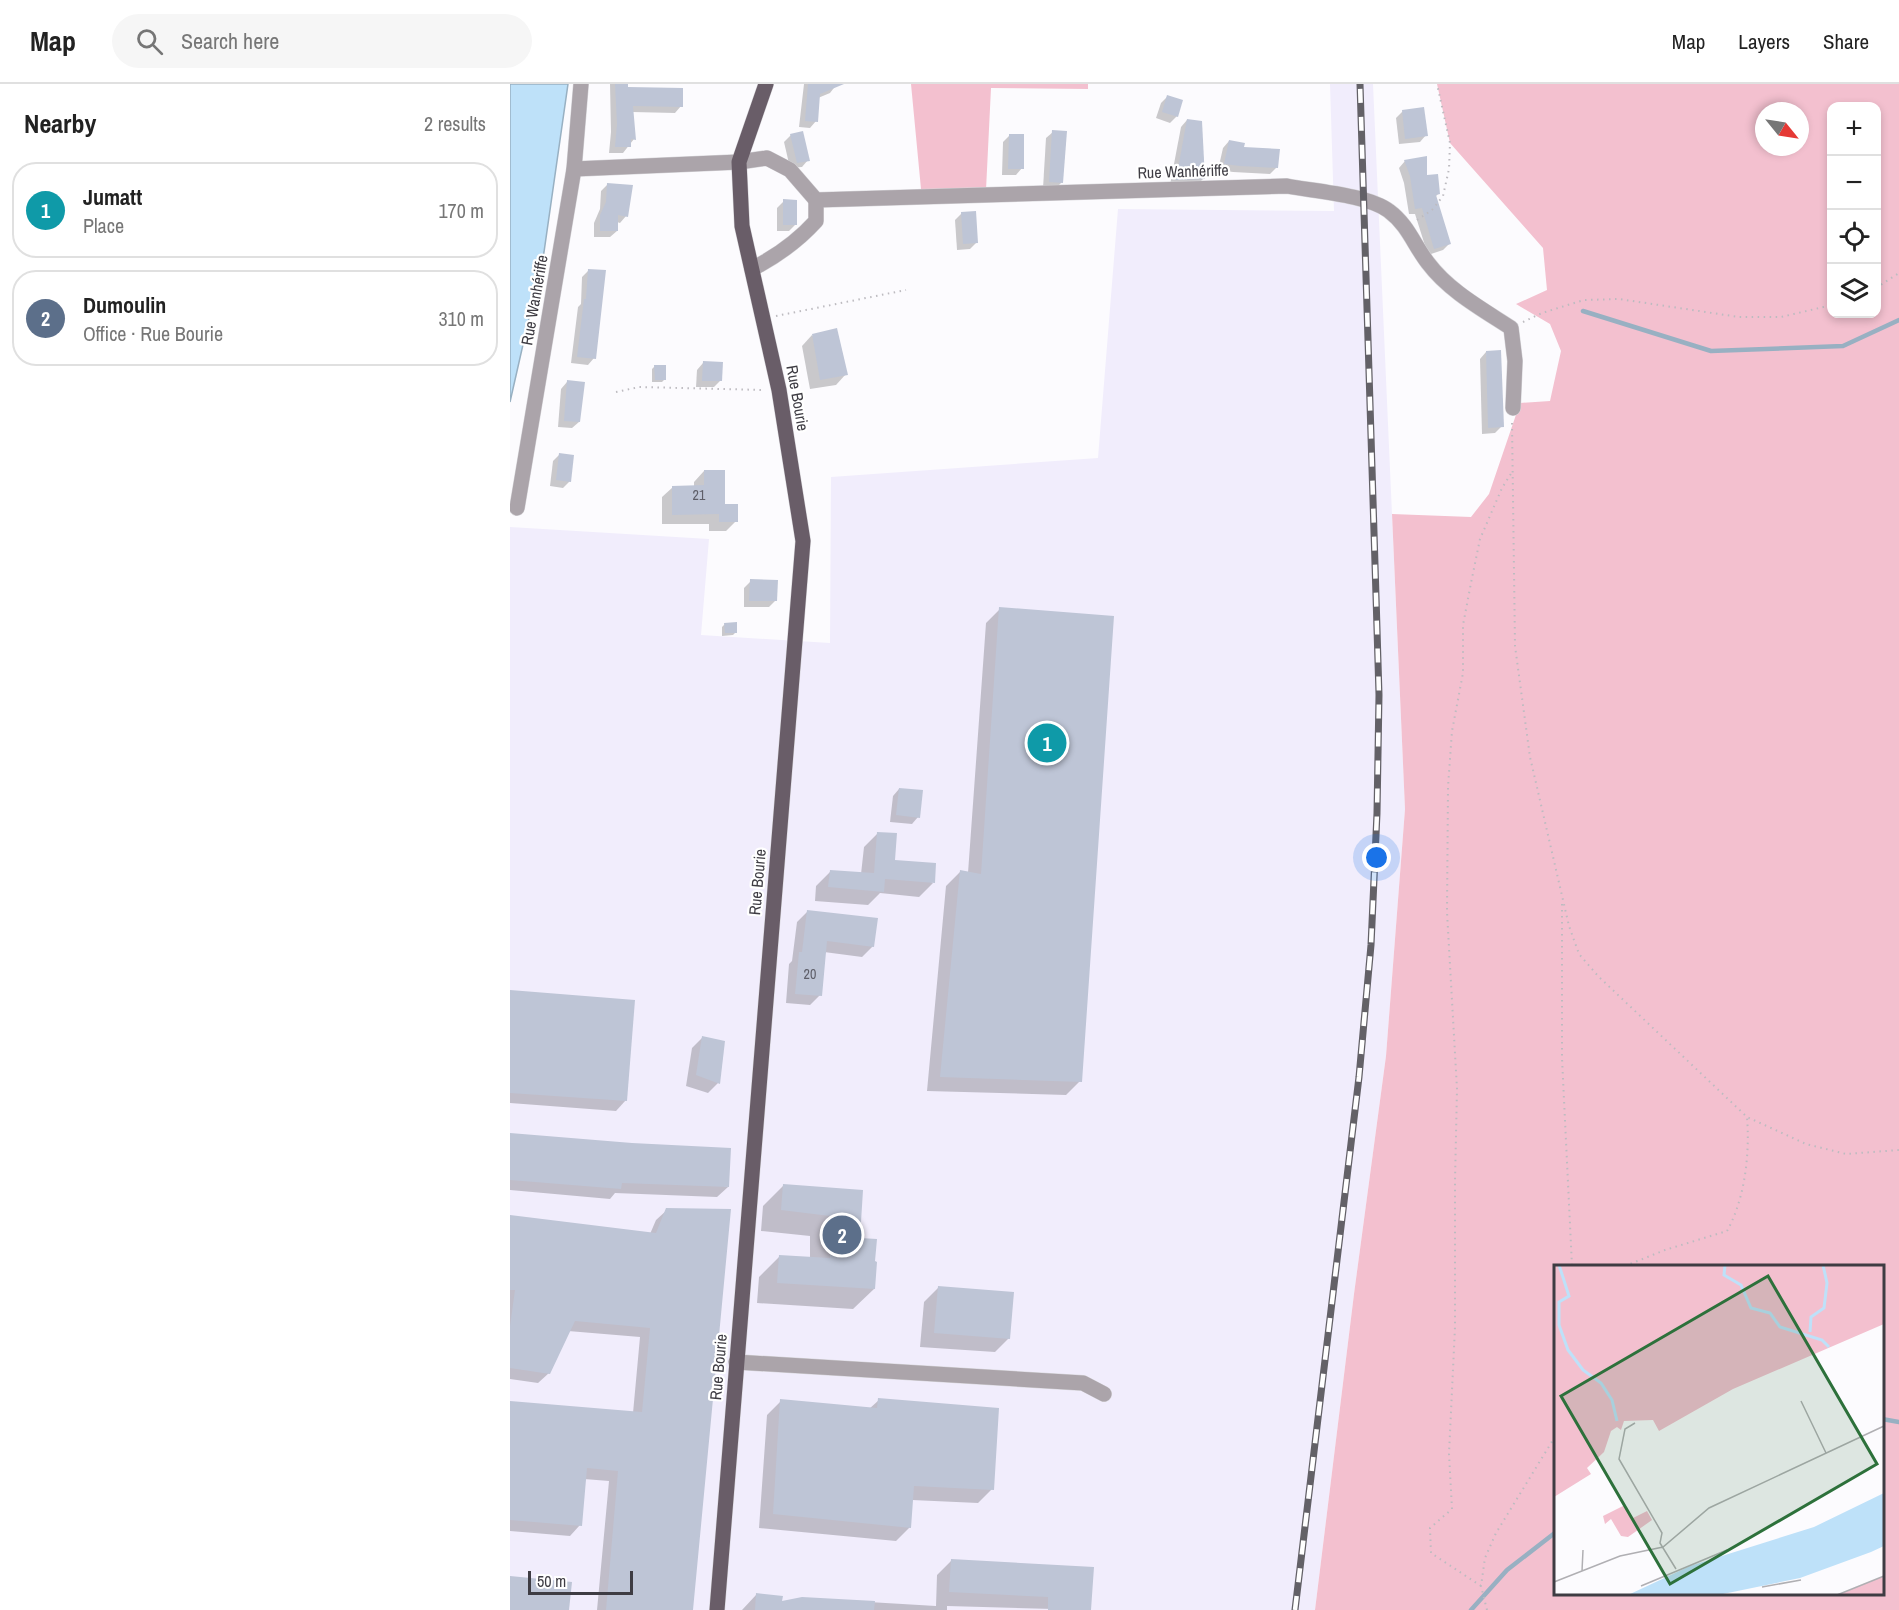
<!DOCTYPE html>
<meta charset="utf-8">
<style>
:root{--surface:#fff;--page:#f6f6f6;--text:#222;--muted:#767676;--line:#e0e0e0;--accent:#2d713b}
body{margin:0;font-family:"Archivo Narrow",sans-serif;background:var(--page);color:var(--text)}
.controls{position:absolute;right:18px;top:18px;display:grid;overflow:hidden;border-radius:12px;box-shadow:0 3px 9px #0003}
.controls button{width:54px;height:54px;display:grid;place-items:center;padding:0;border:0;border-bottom:2px solid var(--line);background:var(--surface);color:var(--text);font:30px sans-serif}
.compass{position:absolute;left:1245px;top:18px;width:54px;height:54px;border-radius:50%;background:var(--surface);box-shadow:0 3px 9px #0003;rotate:120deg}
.scale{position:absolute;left:18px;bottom:15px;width:105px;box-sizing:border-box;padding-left:6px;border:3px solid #3e3c43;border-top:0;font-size:16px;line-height:21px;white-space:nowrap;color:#3e3c43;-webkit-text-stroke:4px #fff;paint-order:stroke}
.you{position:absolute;left:867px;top:774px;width:21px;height:21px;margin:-15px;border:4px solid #fff;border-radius:50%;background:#1a73e8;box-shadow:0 0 0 9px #1a73e833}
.badge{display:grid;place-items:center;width:39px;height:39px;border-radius:50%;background:var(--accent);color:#fff;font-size:20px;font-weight:700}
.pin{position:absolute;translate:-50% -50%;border:3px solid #fff;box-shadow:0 2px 6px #0006}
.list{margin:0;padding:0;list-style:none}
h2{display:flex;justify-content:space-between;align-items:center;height:78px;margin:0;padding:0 24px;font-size:26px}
h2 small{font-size:20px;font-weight:400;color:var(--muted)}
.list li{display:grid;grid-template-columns:39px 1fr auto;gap:18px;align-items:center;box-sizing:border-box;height:96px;margin:0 12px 12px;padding:0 12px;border:2px solid var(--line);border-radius:24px}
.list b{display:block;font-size:22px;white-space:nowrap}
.list p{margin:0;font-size:20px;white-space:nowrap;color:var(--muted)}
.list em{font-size:20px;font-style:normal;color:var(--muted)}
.icon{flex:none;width:33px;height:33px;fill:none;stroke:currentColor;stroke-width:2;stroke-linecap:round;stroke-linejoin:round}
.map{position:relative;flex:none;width:1389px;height:1526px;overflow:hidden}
header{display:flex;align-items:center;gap:36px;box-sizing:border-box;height:84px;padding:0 30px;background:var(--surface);border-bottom:2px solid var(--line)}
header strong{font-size:28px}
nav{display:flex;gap:33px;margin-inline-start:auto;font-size:21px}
.search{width:420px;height:54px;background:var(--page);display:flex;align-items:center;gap:15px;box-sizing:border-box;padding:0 21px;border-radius:33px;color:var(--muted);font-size:22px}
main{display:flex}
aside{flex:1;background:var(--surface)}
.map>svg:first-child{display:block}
</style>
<header>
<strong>Map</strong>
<div class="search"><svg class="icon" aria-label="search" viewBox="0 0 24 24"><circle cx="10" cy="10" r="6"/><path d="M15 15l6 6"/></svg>Search here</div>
<nav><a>Map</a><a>Layers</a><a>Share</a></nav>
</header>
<main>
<aside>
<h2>Nearby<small>2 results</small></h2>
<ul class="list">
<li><span class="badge" style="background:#0f9aa8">1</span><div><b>Jumatt</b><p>Place</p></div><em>170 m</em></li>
<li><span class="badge" style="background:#5c6f8a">2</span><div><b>Dumoulin</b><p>Office · Rue Bourie</p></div><em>310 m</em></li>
</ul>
</aside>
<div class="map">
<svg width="1389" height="1526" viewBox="0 0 1389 1526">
<rect width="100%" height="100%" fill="#fcfbfe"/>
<!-- built -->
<polygon fill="#f1edfc" points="820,0 863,0 895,725 876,972 844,1210 805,1526 0,1526 0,443 199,455 191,551 320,559 321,393 588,374 608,125 824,127"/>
<!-- green -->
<g fill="#f3c0cf" fill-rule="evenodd">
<polygon points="401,0 578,0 578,5 481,4 476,106 411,105"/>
<path d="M927,0H1389V1526H805L844,1210L876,972L895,725L882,430L961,433L979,410L1010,319L1040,317L1051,267L1040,240L1006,220L1037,206L1033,164L940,59ZM1322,22H1366V230H1322ZM1254,27H1290V63H1254ZM1046,1182H1372V1510H1046Z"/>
</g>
<!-- water -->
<polygon fill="#bee1f9" stroke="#98b0c2" stroke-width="1.5" points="0,0 58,0 34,168 0,318"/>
<!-- shadow -->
<g fill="#0003">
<polygon points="100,0 116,0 116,5 171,22 165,29 122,28 124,55 113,69 99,69 101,48"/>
<polygon points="294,0 327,0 320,9 308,14 306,37 300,44 289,43"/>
<polygon points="657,13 667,32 660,39 646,34 651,19"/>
<polygon points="893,27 916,51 910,58 889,60 886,34"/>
<polygon points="677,36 694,94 688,100 660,101 671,43"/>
<polygon points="543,48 552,98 545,105 533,104 536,54"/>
<polygon points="281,51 298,76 292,83 280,84 274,58"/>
<polygon points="500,51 512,84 506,91 492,91 493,58"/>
<polygon points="719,57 732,64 767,83 760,90 723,88 708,86 713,64"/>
<polygon points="895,77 928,110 925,113 939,160 933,166 918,171 905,130 899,130 894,99 889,84"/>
<polygon points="98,100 116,132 110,139 107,138 107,147 100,153 84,153 84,139 90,125 91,107"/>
<polygon points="274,117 285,141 279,147 267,147 267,124"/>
<polygon points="452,129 466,159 460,165 447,166 445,136"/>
<polygon points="78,187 84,274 78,281 61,279 68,223 71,220 72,193"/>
<polygon points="302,251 336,290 326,301 300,305 292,262"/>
<polygon points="976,268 992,342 985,349 972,350 970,275"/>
<polygon points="193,279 210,297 204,303 186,303 187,286"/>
<polygon points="145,282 155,295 152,298 142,298 142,285"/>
<polygon points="57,298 69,338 62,344 48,343 51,305"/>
<polygon points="49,371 60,397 53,404 40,402 43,377"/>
<polygon points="194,387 213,422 226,437 216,447 199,447 199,440 152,440 152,413 163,403 184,403 184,398"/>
<polygon points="241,497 266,516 259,523 234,523 234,504"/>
<polygon points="490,525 570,997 556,1011 417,1007 436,802 450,788 458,789 476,539"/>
<polygon points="215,540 226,548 223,551 212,552 212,543"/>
<polygon points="389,705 408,733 402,740 380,738 383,712"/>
<polygon points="368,749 383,777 423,799 409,813 370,809 358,821 305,817 306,802 320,788 351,790 354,763"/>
<polygon points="298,827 363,862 352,873 314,868 310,911 300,921 276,919 279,880 282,877 287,838"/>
<polygon points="0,907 116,1016 106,1027 0,1019"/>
<polygon points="192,954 208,999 198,1009 176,1002 182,964"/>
<polygon points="0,1051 218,1103 207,1113 105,1109 100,1115 0,1106"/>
<polygon points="273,1102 351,1107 348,1155 364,1205 343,1225 247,1219 249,1193 269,1173 300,1174 300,1152 251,1147 253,1122"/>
<polygon points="157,1126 182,1526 87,1526 99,1397 74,1395 70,1441 60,1452 0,1447 0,1319 123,1329 130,1253 58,1247 39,1289 28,1299 0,1295 0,1133 140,1150 146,1136"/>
<polygon points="428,1204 499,1254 485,1268 410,1263 414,1218"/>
<polygon points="369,1316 482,1405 468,1419 402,1416 400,1443 386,1457 249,1444 257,1331 271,1317 359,1325"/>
<polygon points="441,1477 580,1526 437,1522 437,1526 232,1526 246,1511 270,1519 292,1514 426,1522 427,1491"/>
</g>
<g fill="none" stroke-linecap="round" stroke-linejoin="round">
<!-- stream -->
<g stroke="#98b0c2" stroke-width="4.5">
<polyline points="1073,227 1201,267 1333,262 1389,236"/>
<polyline points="1372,1335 1389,1338"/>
<polyline points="961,1526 997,1486 1046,1448"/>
</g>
</g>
<!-- building -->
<g fill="#bec5d6">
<polygon points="105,0 118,0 118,3 173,4 173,23 123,22 126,56 121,55 121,63 105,63 107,40"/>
<polygon points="298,0 334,0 310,10 308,38 295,37"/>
<polygon points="657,11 673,16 668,33 652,28"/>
<polygon points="914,23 918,52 895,55 892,26"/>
<polygon points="677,35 692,37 695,95 666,96"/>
<polygon points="542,46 557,47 553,99 539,98"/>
<polygon points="293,47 300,77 287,79 280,50"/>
<polygon points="499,50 514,50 514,85 498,85"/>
<polygon points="719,56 735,59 734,63 770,65 768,84 730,82 714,80"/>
<polygon points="917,72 917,91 928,90 930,110 926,111 941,160 924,165 912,124 905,125 900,92 894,76"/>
<polygon points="97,99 123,101 118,133 108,131 108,147 90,147 90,131 96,118"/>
<polygon points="273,115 287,116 287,141 273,141"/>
<polygon points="466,127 468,159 453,160 451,128"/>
<polygon points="78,185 96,186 86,275 67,273 74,215 76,215"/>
<polygon points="327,244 338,291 310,296 302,250"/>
<polygon points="991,266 994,343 978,344 976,267"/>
<polygon points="193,277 213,278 212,297 192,297"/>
<polygon points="144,281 156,281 156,296 145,296"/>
<polygon points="57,296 75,298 70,338 54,337"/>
<polygon points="49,369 64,371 61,398 46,396"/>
<polygon points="194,386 215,386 215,420 228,420 228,438 209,438 209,430 162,431 162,402 194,401"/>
<polygon points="240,495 268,496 267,517 239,517"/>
<polygon points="489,523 604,532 572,998 430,993 450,786 471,790"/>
<polygon points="227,538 227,549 215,549 214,539"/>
<polygon points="389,704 413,706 410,734 386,731"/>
<polygon points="367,748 387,749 385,776 426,779 425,799 375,795 374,808 318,803 320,786 364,789"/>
<polygon points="297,826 368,834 364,863 317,857 312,912 285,910 289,868 292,868"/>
<polygon points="0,906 125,916 117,1017 0,1009"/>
<polygon points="192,952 215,957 210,1000 186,991"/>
<polygon points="0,1049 122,1059 221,1064 219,1103 112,1099 111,1105 0,1096"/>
<polygon points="273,1100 353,1106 350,1154 367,1155 365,1177 367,1178 365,1205 267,1199 269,1171 320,1174 320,1132 271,1126"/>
<polygon points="156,1124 221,1125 183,1526 96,1526 108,1387 77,1384 72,1442 0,1436 0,1317 132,1328 140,1244 65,1237 40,1290 0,1284 0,1242 5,1206 0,1206 0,1131 146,1149"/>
<polygon points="428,1202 504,1208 500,1255 424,1249"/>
<polygon points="368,1314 489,1324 484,1406 404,1402 401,1444 263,1430 270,1315 367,1324"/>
<polygon points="441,1475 584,1483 581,1526 538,1526 538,1513 439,1508"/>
<polygon points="0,1492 62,1498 59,1526 0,1526"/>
<polygon points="246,1509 273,1512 272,1517 292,1513 365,1517 364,1526 245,1526"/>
</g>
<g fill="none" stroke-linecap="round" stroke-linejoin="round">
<defs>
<g id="minor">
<path d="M64,85L229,78L257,74L280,86L306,116L777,102C803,107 859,111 879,127C898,141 904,161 918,179C939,207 972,225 1001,244L1005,277L1003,324"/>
<path d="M242,185C267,172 287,158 306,137V116"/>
<polyline points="7,424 64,85 71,0"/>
<polyline points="226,1278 573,1299 594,1310"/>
</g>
<polyline id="major" points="207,1526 293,457 269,306 232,142 229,78 256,0"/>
</defs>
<!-- minor casing -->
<use href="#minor" stroke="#d6d5d9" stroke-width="16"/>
<!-- major casing -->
<use href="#major" stroke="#d6d5d9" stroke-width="16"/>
<!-- path -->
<g stroke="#bdbbc0" stroke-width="2" stroke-dasharray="1.5 4.5" stroke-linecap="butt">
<polyline points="907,136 922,126 933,112 939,85 940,59 927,0"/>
<polyline points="1366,204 1389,189"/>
<polyline points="266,232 396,206"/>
<polyline points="1013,238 1032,229 1074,216 1109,215 1229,233 1271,233 1322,221"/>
<polyline points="106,308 129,303 254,306"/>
<polyline points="1002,339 1005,562 1020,673 1059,842 1069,870 1088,892 1237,1033 1296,1060 1336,1070 1389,1066"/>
<polyline points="1052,820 1052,974 1062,1182"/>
<path d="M1115,1182L1155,1166L1217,1147C1235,1115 1240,1069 1237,1033"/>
<polyline points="971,1502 921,1469 920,1444 942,1425 939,1370 945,1243 945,1097 947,1005 937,828 938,703 942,647 953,589 953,541 961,499 970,455 992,404 1002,388"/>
<polyline points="977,1526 971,1502 975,1474 986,1449 1046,1351"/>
</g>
<!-- minor -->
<use href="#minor" stroke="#aba4aa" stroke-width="15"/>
<!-- major -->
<use href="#major" stroke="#695d68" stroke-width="15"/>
<defs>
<polyline id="rail" points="785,1526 849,993 861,861 867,729 869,611 866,512 850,0"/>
</defs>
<!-- rail casing -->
<use href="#rail" stroke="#636167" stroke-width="7"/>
<!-- rail -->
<use href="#rail" stroke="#fff" stroke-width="4.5" stroke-dasharray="14" stroke-linecap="butt"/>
</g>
<g text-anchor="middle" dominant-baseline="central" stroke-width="4.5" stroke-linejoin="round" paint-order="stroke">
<!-- number labels -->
<g font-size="14" fill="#5e5e68">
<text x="189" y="411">21</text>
<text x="300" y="890">20</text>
</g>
<!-- street labels -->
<g font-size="16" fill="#3e3c43" stroke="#fff">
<text transform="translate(673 87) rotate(-2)">Rue Wanhériffe</text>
<text transform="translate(24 216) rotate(-80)">Rue Wanhériffe</text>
<text transform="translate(288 314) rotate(80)">Rue Bourie</text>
<text transform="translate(247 798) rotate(-85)">Rue Bourie</text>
<text transform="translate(208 1283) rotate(-85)">Rue Bourie</text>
</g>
</g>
<!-- overview -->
<g transform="translate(1044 1181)">
<rect width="330" height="330" fill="#fcfbfe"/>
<path d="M0,0H330V59L179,124L105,166L99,155L70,156L67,165L63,162L57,166L50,187L33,203L37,209L0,232ZM71,240L79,253L93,246L98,255L74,272L67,271L57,254L51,259L49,251ZM330,311V330H283Z" fill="#f3c0cf"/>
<path d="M330,228V281L317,287L246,313L164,330H74L136,301L260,262Z" fill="#bee1f9"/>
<path fill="none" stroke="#bee1f9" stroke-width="3" d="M5,0L15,31L5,37V60L14,85L29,105L47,118L58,135L63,156M171,0L170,10L187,20L197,43L216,48L226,62L268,75L275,82M256,67L257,52L270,43L273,18L269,0"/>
<path fill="none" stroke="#b0afb3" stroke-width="1.5" d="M247,136L272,188M81,158L71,164L65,194L108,268L106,278L122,304M28,306L29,285M0,317L66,291L109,282L155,243L330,161M87,321L173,285M208,322L247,315M283,330L330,311"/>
<path fill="#2d713b" fill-opacity="0.15" stroke="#2d713b" stroke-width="3" d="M214,11L323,199L116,319L7,131Z"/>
<rect width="330" height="330" fill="none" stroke="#3e3c43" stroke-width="3"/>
</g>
</svg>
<div class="controls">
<button>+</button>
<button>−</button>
<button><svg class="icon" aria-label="locate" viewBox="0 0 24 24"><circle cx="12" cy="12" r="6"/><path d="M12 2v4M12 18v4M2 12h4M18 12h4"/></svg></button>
<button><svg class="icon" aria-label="layers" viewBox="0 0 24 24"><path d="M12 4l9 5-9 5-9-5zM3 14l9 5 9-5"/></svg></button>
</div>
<svg class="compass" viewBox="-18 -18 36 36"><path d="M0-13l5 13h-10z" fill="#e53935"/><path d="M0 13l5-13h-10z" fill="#767676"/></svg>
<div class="scale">50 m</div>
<div class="you"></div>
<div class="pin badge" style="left:537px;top:659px;background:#0f9aa8">1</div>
<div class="pin badge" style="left:332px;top:1151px;background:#5c6f8a">2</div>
</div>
</main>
